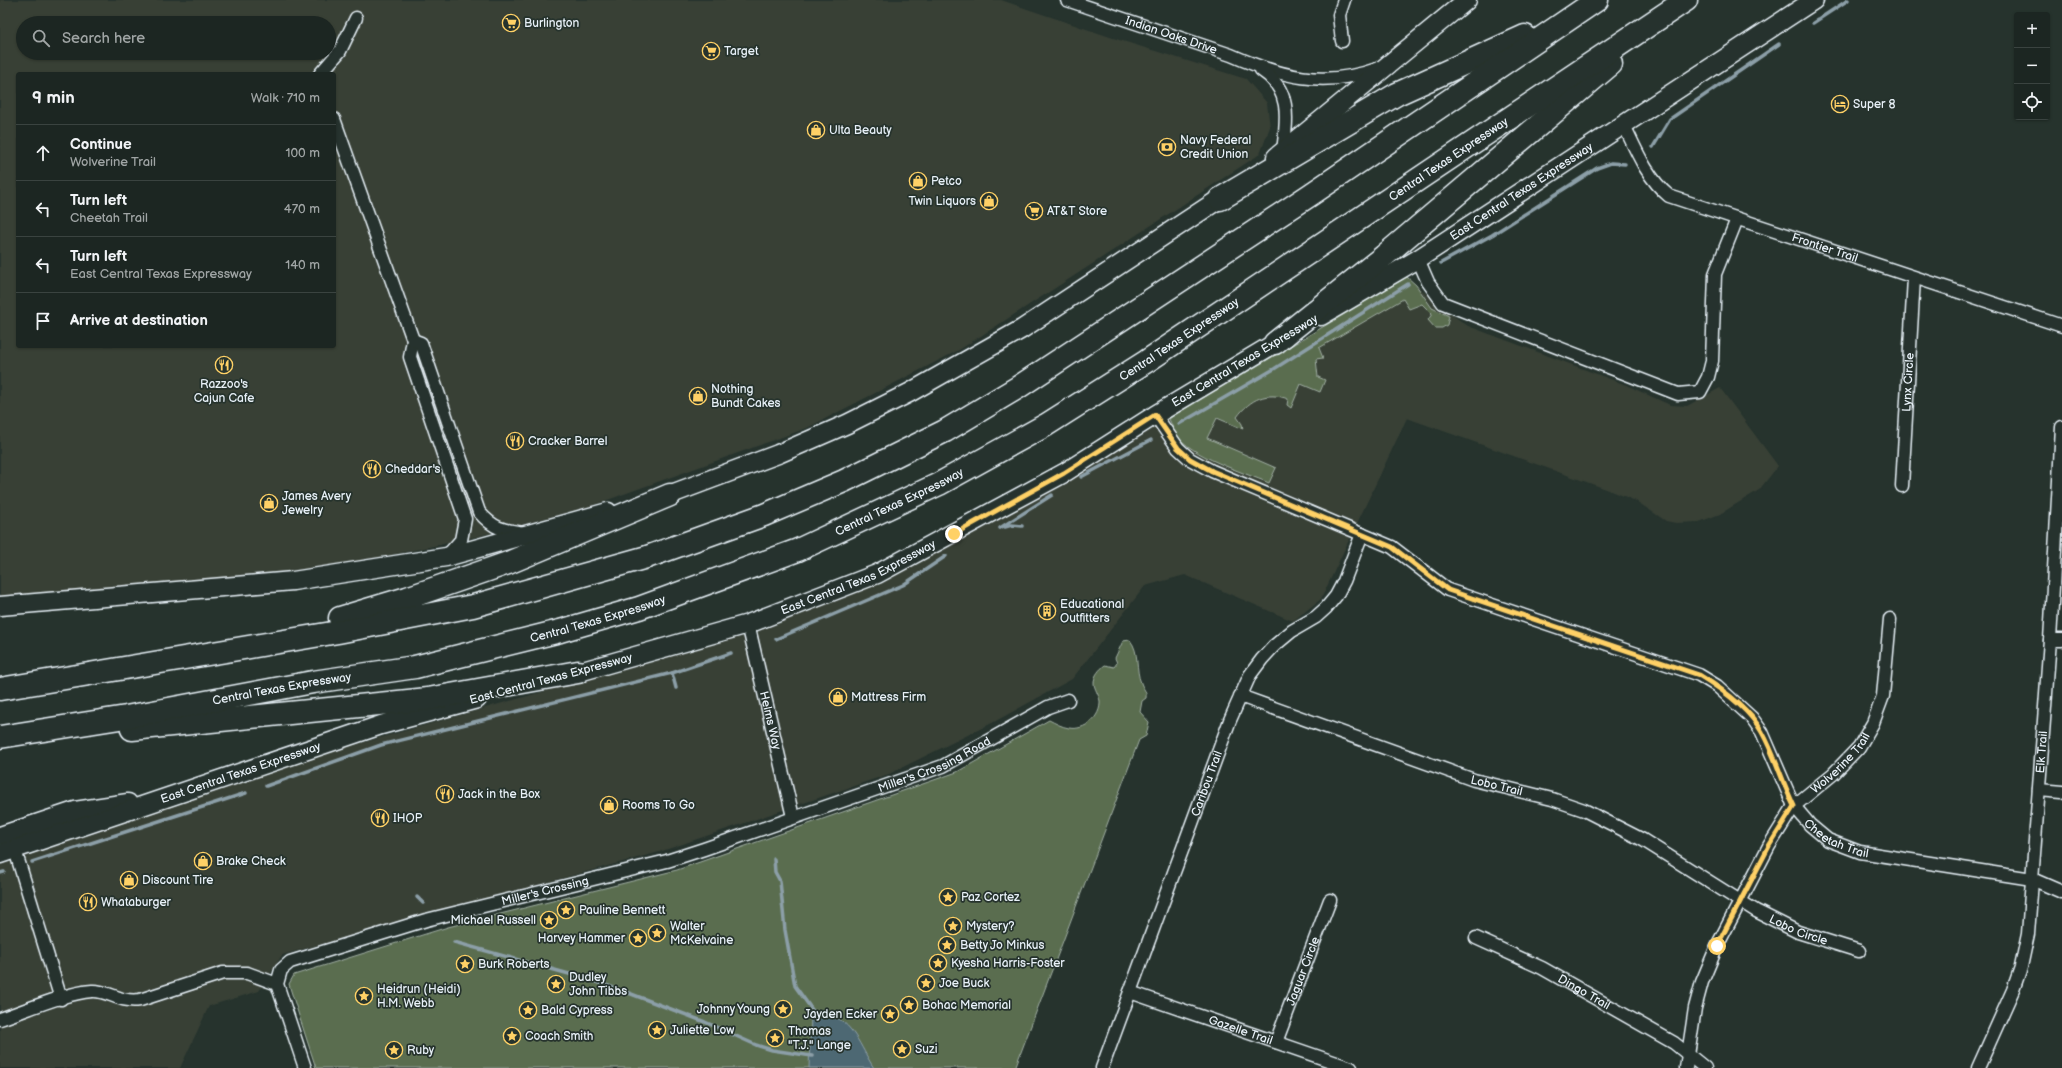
<!DOCTYPE html>
<meta charset="utf-8">
<style>
:root{--surface:#1c2622;--page:#29322f;--text:#f1f3f6;--muted:#a0a5a5;--line:#3a4340}
body{margin:0;font-family:"Balsamiq Sans",sans-serif;background:var(--page);color:var(--text)}
.controls{position:absolute;right:12px;top:12px;display:grid;overflow:hidden;border-radius:4px;box-shadow:0 1px 3px #0004}
.controls button{width:36px;height:36px;display:grid;place-items:center;padding:0;border:0;border-bottom:1px solid var(--line);background:var(--surface);color:var(--text);font:20px sans-serif}
.stop{position:absolute;width:12px;height:12px;margin:-9px;border:3px solid #ffd166;border-radius:50%;background:#fff}
.stop.end{background:#ffd166;border-color:#fff;box-shadow:0 1px 4px #0008}
.list{margin:0;padding:0;list-style:none}
h2{display:flex;justify-content:space-between;align-items:center;height:52px;margin:0;padding:0 16px;font-size:17px}
h2 small{font-size:13px;font-weight:400;color:var(--muted)}
.list li{display:grid;grid-template-columns:26px 1fr auto;gap:12px;align-items:center;box-sizing:border-box;height:56px;padding:0 16px;border-top:1px solid var(--line)}
.list b{display:block;font-size:15px;white-space:nowrap}
.list p{margin:0;font-size:13px;white-space:nowrap;color:var(--muted)}
.list em{font-size:13px;font-style:normal;color:var(--muted)}
.icon{flex:none;width:22px;height:22px;fill:none;stroke:currentColor;stroke-width:2;stroke-linecap:round;stroke-linejoin:round}
.map{position:relative;flex:none;width:2062px;height:1068px;overflow:hidden}
.search{position:absolute;background:var(--surface);box-shadow:0 1px 3px #0004;left:16px;top:16px;width:320px;height:44px;display:flex;align-items:center;gap:10px;box-sizing:border-box;padding:0 14px;border-radius:22px;color:var(--muted);font-size:15px}
.panel{position:absolute;background:var(--surface);box-shadow:0 1px 3px #0004;left:16px;top:72px;width:320px;height:276px;border-radius:4px}
.map>svg:first-child{display:block}
</style>
<div class="map">
<svg width="2062" height="1068" viewBox="0 0 2062 1068">
<rect width="100%" height="100%" fill="#26332d"/>
<filter id="ink" filterUnits="userSpaceOnUse"><feTurbulence type="fractalNoise" baseFrequency=".025" numOctaves="2"/><feDisplacementMap in="SourceGraphic" scale="8" xChannelSelector="R" yChannelSelector="G"/><feConvolveMatrix kernelMatrix="1 2 1 2 8 2 1 2 1" color-interpolation-filters="sRGB"/></filter>
<g filter="url(#ink)">
<!-- built -->
<g fill="#384036" fill-rule="evenodd">
<path d="M0,0H1001L1113,38L1246,79L1267,103L1270,127L1260,154L1080,272L959,350L807,428L588,507L476,537L306,573L0,597ZM23,23H329V53H23ZM18,74H334V346H18Z"/>
<polygon points="1407,277 1445,310 1468,326 1626,385 1670,405 1687,406 1720,388 1778,466 1759,490 1720,514 1699,522 1676,523 1666,521 1636,501 1609,490 1407,418 1321,599 1293,621 1185,575 1145,586 1072,679 992,723 889,774 659,852 282,955 259,991 209,1006 180,1068 0,1068 0,865 323,754 767,628 927,558"/>
</g>
<!-- green -->
<g fill="#5a6d50" stroke="#a1afa4">
<path d="M1407,277L1416,285L1432,308L1449,316L1447,325L1442,328H1435L1428,320L1432,314L1422,304L1409,309L1403,299L1319,348L1323,358L1316,359L1318,377L1325,380L1320,392L1301,384L1291,408L1287,405L1288,399C1267,391 1250,399 1237,417L1242,424L1243,429L1217,418L1207,438L1276,468L1269,483C1243,472 1191,457 1175,433C1173,429 1171,423 1169,419L1176,414Z"/>
<path d="M1130,640C1140,653 1135,669 1141,683C1143,689 1147,691 1146,698L1142,701L1140,712L1149,722L1146,736L1139,740L1015,1068H316L291,991L289,984L294,975L448,927L677,870L957,772L1049,720C1055,723 1062,727 1069,728C1085,731 1101,717 1100,701C1099,695 1094,688 1094,683C1094,675 1100,669 1105,665L1114,667L1117,663L1115,658L1123,641Z"/>
</g>
<!-- water -->
<path fill="#4e6873" stroke="#8c9fa8" d="M828,1014C854,1022 860,1047 874,1068H809L811,1017Z"/>
<g fill="none" stroke-linecap="round" stroke-linejoin="round">
<!-- stream -->
<g stroke="#8c9fa8" stroke-width="3.5">
<polyline points="1813,23 1848,0"/>
<polyline points="1653,147 1670,119 1779,44"/>
<polyline points="1441,263 1492,235 1597,168 1611,163 1625,164"/>
<polyline points="1179,424 1274,369 1408,284"/>
<polyline points="1081,477 1151,440"/>
<polyline points="1005,527 1012,525 1022,526"/>
<polyline points="1000,528 1052,495"/>
<polyline points="776,639 903,585 946,556"/>
<polyline points="672,673 676,688"/>
<polyline points="266,786 381,745 672,673 731,653"/>
<polyline points="774,859 775,872 780,881 785,930 795,986 818,1018"/>
<polyline points="32,862 246,793"/>
<polyline points="0,873 4,872"/>
<polyline points="417,897 423,903"/>
<polyline points="454,942 587,979 626,992 705,1022 756,1045 772,1050 812,1056"/>
</g>
<defs>
<g id="minor">
<path id="s1" d="M1067,0L1231,55C1281,77 1324,88 1377,69"/>
<polyline points="1342,41 1339,15 1344,0"/>
<path d="M1261,70C1292,90 1287,119 1283,151"/>
<polyline points="320,74 340,51 356,18"/>
<polyline points="334,119 413,340 410,357 465,519 461,540 446,557"/>
<path id="s2" d="M1624,125C1636,150 1647,178 1669,196L2062,326"/>
<polyline points="1418,259 1428,282 1443,303 1678,394 1700,392 1708,377 1712,361 1715,274 1737,219"/>
<path d="M413,340L421,343L479,512C494,529 502,530 524,533"/>
<path id="s3" d="M1155,415L1178,448L1190,459L1212,471L1392,547L1448,590L1699,675L1717,686L1752,718L1762,732L1794,806L1810,825L1828,840L1860,852L2032,879L2062,892"/>
<path id="s4" d="M1902,486L1914,278"/>
<path id="s5" d="M748,624L793,817"/>
<polyline points="2050,640 2062,640"/>
<path id="s6" d="M1240,696L1474,780L1552,799L1584,810L1643,840L1756,911L1798,932L1859,951"/>
<polyline points="2039,790 2062,792"/>
<polyline points="15,850 61,999"/>
<path id="s7" d="M1476,938L1542,968L1674,1043L1705,1068"/>
<path id="s8" d="M1130,992L1351,1068"/>
<path d="M0,1019C27,1010 65,993 92,991C109,990 118,1003 140,1000L223,973H247L277,984"/>
<path id="s9" d="M1276,1042L1330,900"/>
<path id="s10" d="M305,1068L277,984L281,970L290,962L426,920L667,861L704,849L943,766L1048,707L1068,700"/>
<path id="s11" d="M1102,1068L1230,720L1250,675L1262,659L1274,646L1292,631L1316,617L1326,608L1336,596L1344,581L1362,534"/>
<path id="s12" d="M1686,1068L1695,1008L1702,982L1717,946L1769,846L1794,806L1833,774L1859,747L1873,723L1883,696L1890,619"/>
<path id="s13" d="M1978,1068L2013,990L2021,967L2028,934L2050,640L2062,427"/>
</g>
<g id="secondary">
<polyline points="1276,157 1467,0"/>
<path id="s14" d="M1321,316L1418,259L1814,0"/>
<polyline points="658,499 778,454 847,424 909,393 1022,329 1230,192"/>
<polyline points="0,606 293,581 446,557 608,512"/>
<path id="s15" d="M565,676L748,624L877,574L1064,473L1155,415L1287,336"/>
<polyline points="0,836 75,811 128,803"/>
<path id="s16" d="M0,854L381,725L477,699"/>
</g>
<g id="motorway">
<polyline points="1220,199 1397,94 1525,36"/>
<polyline points="1275,343 1384,256 1611,64"/>
<polyline points="340,618 407,598 508,563 670,495"/>
<polyline points="0,689 338,632 473,606 647,557 764,515 844,481 945,431 1017,388 1310,195 1597,0"/>
<polyline points="132,729 428,699 578,672"/>
<path id="s17" d="M0,737L126,717L313,682L415,667L560,631L639,608L798,550L939,484L1046,425L1147,361L1686,0"/>
</g>
</defs>
<!-- minor casing -->
<use href="#minor" stroke="#e8f1f8" stroke-width="15"/>
<!-- secondary casing -->
<use href="#secondary" stroke="#e8f1f8" stroke-width="21"/>
<!-- motorway casing -->
<use href="#motorway" stroke="#e8f1f8" stroke-width="25"/>
<!-- minor -->
<use href="#minor" stroke="#26332d" stroke-width="12"/>
<!-- secondary -->
<use href="#secondary" stroke="#26332d" stroke-width="18"/>
<!-- motorway -->
<use href="#motorway" stroke="#26332d" stroke-width="22"/>
</g>
</g>
<g fill="none" stroke-linecap="round" stroke-linejoin="round" filter="url(#ink)">
<!-- route -->
<path stroke="#ffd166" stroke-width="5" d="M954,534L1064,473L1155,415L1178,448L1190,459L1212,471L1392,547L1448,590L1699,675C1722,689 1749,708 1762,732C1775,755 1782,782 1794,806L1769,846L1717,946"/>
</g>
<!-- icons -->
<defs>
<symbol id="supermarket-ring" viewBox="-11 -11 22 22"><circle r="9.5" fill="#26332d" stroke="#ffd166" stroke-width="1.5"/><path d="M-6-5.5h2.5l.6 2H6L4.5 2H-2.5L-4.4-4H-6ZM-1.5 3.2a1.3 1.3 0 1 0 .1 0ZM3 3.2a1.3 1.3 0 1 0 .1 0Z" fill="#ffd166"/></symbol>
<symbol id="hotel-ring" viewBox="-11 -11 22 22"><circle r="9.5" fill="#26332d" stroke="#ffd166" stroke-width="1.5"/><path d="M-6-4.5h1.5V1H6V5H4.5V3h-9V5H-6ZM-4 0a1.8 1.8 0 1 1 3.6 0ZM.5 0V-2.5h3Q6-2.5 6 0Z" fill="#ffd166"/></symbol>
<symbol id="shop-ring" viewBox="-11 -11 22 22"><circle r="9.5" fill="#26332d" stroke="#ffd166" stroke-width="1.5"/><path d="M-5-2.5h2.3a2.7 3.5 0 0 1 5.4 0H5L5.5 6h-11ZM-1.5-2.5h3a1.5 2.3 0 0 0-3 0Z" fill="#ffd166"/></symbol>
<symbol id="bank-ring" viewBox="-11 -11 22 22"><circle r="9.5" fill="#26332d" stroke="#ffd166" stroke-width="1.5"/><path d="M-6-4H6V4H-6ZM0-2.3a2.3 2.3 0 1 0 0 4.6a2.3 2.3 0 1 0 0-4.6Z" fill="#ffd166"/></symbol>
<symbol id="restaurant-ring" viewBox="-11 -11 22 22"><circle r="9.5" fill="#26332d" stroke="#ffd166" stroke-width="1.5"/><path d="M-5-6h1v4h1v-4h1v4h1v-4h1v5L-1.5 .5V6h-2V.5L-5-1ZM5-6V6H3V1.5H1.5Q1.5-4 5-6Z" fill="#ffd166"/></symbol>
<symbol id="building-ring" viewBox="-11 -11 22 22"><circle r="9.5" fill="#26332d" stroke="#ffd166" stroke-width="1.5"/><path d="M-4-6H4V6H1V3H-1V6H-4ZM-2.5-4.3h1.7v1.8h-1.7ZM.8-4.3h1.7v1.8H.8ZM-2.5-1h1.7V.8h-1.7ZM.8-1h1.7V.8H.8Z" fill="#ffd166"/></symbol>
<symbol id="sight-ring" viewBox="-11 -11 22 22"><circle r="9.5" fill="#26332d" stroke="#ffd166" stroke-width="1.5"/><path d="M0-6L1.8-2.2L6-1.7L2.9 1.2L3.7 5.4L0 3.3L-3.7 5.4L-2.9 1.2L-6-1.7L-1.8-2.2Z" fill="#ffd166"/></symbol>
</defs>
<g fill-rule="evenodd">
<use href="#supermarket-ring" x="501" y="13" width="20" height="20"/>
<use href="#supermarket-ring" x="701" y="41" width="20" height="20"/>
<use href="#hotel-ring" x="1830" y="94" width="20" height="20"/>
<use href="#shop-ring" x="806" y="120" width="20" height="20"/>
<use href="#bank-ring" x="1157" y="137" width="20" height="20"/>
<use href="#shop-ring" x="908" y="171" width="20" height="20"/>
<use href="#shop-ring" x="979" y="191" width="20" height="20"/>
<use href="#supermarket-ring" x="1024" y="201" width="20" height="20"/>
<use href="#restaurant-ring" x="214" y="355" width="20" height="20"/>
<use href="#shop-ring" x="688" y="386" width="20" height="20"/>
<use href="#restaurant-ring" x="505" y="431" width="20" height="20"/>
<use href="#restaurant-ring" x="362" y="459" width="20" height="20"/>
<use href="#shop-ring" x="259" y="493" width="20" height="20"/>
<use href="#building-ring" x="1037" y="601" width="20" height="20"/>
<use href="#shop-ring" x="828" y="687" width="20" height="20"/>
<use href="#restaurant-ring" x="435" y="784" width="20" height="20"/>
<use href="#shop-ring" x="599" y="795" width="20" height="20"/>
<use href="#restaurant-ring" x="370" y="808" width="20" height="20"/>
<use href="#shop-ring" x="193" y="851" width="20" height="20"/>
<use href="#shop-ring" x="119" y="870" width="20" height="20"/>
<use href="#sight-ring" x="938" y="887" width="20" height="20"/>
<use href="#restaurant-ring" x="78" y="892" width="20" height="20"/>
<use href="#sight-ring" x="556" y="900" width="20" height="20"/>
<use href="#sight-ring" x="539" y="910" width="20" height="20"/>
<use href="#sight-ring" x="943" y="916" width="20" height="20"/>
<use href="#sight-ring" x="647" y="923" width="20" height="20"/>
<use href="#sight-ring" x="628" y="928" width="20" height="20"/>
<use href="#sight-ring" x="937" y="935" width="20" height="20"/>
<use href="#sight-ring" x="928" y="953" width="20" height="20"/>
<use href="#sight-ring" x="455" y="954" width="20" height="20"/>
<use href="#sight-ring" x="916" y="973" width="20" height="20"/>
<use href="#sight-ring" x="546" y="974" width="20" height="20"/>
<use href="#sight-ring" x="354" y="986" width="20" height="20"/>
<use href="#sight-ring" x="899" y="995" width="20" height="20"/>
<use href="#sight-ring" x="773" y="999" width="20" height="20"/>
<use href="#sight-ring" x="518" y="1000" width="20" height="20"/>
<use href="#sight-ring" x="880" y="1004" width="20" height="20"/>
<use href="#sight-ring" x="647" y="1020" width="20" height="20"/>
<use href="#sight-ring" x="502" y="1026" width="20" height="20"/>
<use href="#sight-ring" x="765" y="1028" width="20" height="20"/>
<use href="#sight-ring" x="892" y="1039" width="20" height="20"/>
<use href="#sight-ring" x="384" y="1040" width="20" height="20"/>
</g>
<g text-anchor="middle" dominant-baseline="central" stroke-width="3.5" stroke-linejoin="round" paint-order="stroke">
<!-- poi labels -->
<g font-size="12" fill="#e8f1f8" stroke="#26332d" text-anchor="start">
<text x="524" y="23">Burlington</text>
<text x="724" y="51">Target</text>
<text x="1853" y="104">Super 8</text>
<text x="829" y="130">Ulta Beauty</text>
<text x="1180" y="140">Navy Federal<tspan x="1180" dy="14">Credit Union</tspan></text>
<text x="931" y="181">Petco</text>
<text x="976" y="201" text-anchor="end">Twin Liquors</text>
<text x="1047" y="211">AT&amp;T Store</text>
<text x="224" y="384" text-anchor="middle">Razzoo's<tspan x="224" dy="14">Cajun Cafe</tspan></text>
<text x="711" y="389">Nothing<tspan x="711" dy="14">Bundt Cakes</tspan></text>
<text x="528" y="441">Cracker Barrel</text>
<text x="385" y="469">Cheddar's</text>
<text x="282" y="496">James Avery<tspan x="282" dy="14">Jewelry</tspan></text>
<text x="1060" y="604">Educational<tspan x="1060" dy="14">Outfitters</tspan></text>
<text x="851" y="697">Mattress Firm</text>
<text x="458" y="794">Jack in the Box</text>
<text x="622" y="805">Rooms To Go</text>
<text x="393" y="818">IHOP</text>
<text x="216" y="861">Brake Check</text>
<text x="142" y="880">Discount Tire</text>
<text x="961" y="897">Paz Cortez</text>
<text x="101" y="902">Whataburger</text>
<text x="579" y="910">Pauline Bennett</text>
<text x="536" y="920" text-anchor="end">Michael Russell</text>
<text x="670" y="926">Walter<tspan x="670" dy="14">McKelvaine</tspan></text>
<text x="966" y="926">Mystery?</text>
<text x="625" y="938" text-anchor="end">Harvey Hammer</text>
<text x="960" y="945">Betty Jo Minkus</text>
<text x="951" y="963">Kyesha Harris-Foster</text>
<text x="478" y="964">Burk Roberts</text>
<text x="569" y="977">Dudley<tspan x="569" dy="14">John Tibbs</tspan></text>
<text x="939" y="983">Joe Buck</text>
<text x="377" y="989">Heidrun (Heidi)<tspan x="377" dy="14">H.M. Webb</tspan></text>
<text x="922" y="1005">Bohac Memorial</text>
<text x="770" y="1009" text-anchor="end">Johnny Young</text>
<text x="541" y="1010">Bald Cypress</text>
<text x="877" y="1014" text-anchor="end">Jayden Ecker</text>
<text x="670" y="1030">Juliette Low</text>
<text x="788" y="1031">Thomas<tspan x="788" dy="14">"T.J." Lange</tspan></text>
<text x="525" y="1036">Coach Smith</text>
<text x="915" y="1049">Suzi</text>
<text x="407" y="1050">Ruby</text>
</g>
<!-- street labels -->
<g font-size="12" fill="#e8f1f8" stroke="#26332d">
<text stroke="none"><textPath href="#s1" startOffset="110">Indian Oaks Drive</textPath></text>
<text stroke="none"><textPath href="#s17" startOffset="1582">Central Texas Expressway</textPath></text>
<text stroke="none"><textPath href="#s14" startOffset="236">East Central Texas Expressway</textPath></text>
<text stroke="none"><textPath href="#s2" startOffset="249">Frontier Trail</textPath></text>
<text stroke="none"><textPath href="#s17" startOffset="1258">Central Texas Expressway</textPath></text>
<text transform="translate(1245 361) rotate(-31)">East Central Texas Expressway</text>
<text stroke="none"><textPath href="#s4" startOffset="104">Lynx Circle</textPath></text>
<text stroke="none"><textPath href="#s17" startOffset="934">Central Texas Expressway</textPath></text>
<text stroke="none"><textPath href="#s15" startOffset="310">East Central Texas Expressway</textPath></text>
<text stroke="none"><textPath href="#s17" startOffset="610">Central Texas Expressway</textPath></text>
<text transform="translate(551 679) rotate(-15)">East Central Texas Expressway</text>
<text stroke="none"><textPath href="#s17" startOffset="286">Central Texas Expressway</textPath></text>
<text stroke="none"><textPath href="#s5" startOffset="99">Helms Way</textPath></text>
<text stroke="none"><textPath href="#s13" startOffset="326">Elk Trail</textPath></text>
<text stroke="none"><textPath href="#s12" startOffset="350">Wolverine Trail</textPath></text>
<text stroke="none"><textPath href="#s10" startOffset="790">Miller's Crossing Road</textPath></text>
<text stroke="none"><textPath href="#s16" startOffset="254">East Central Texas Expressway</textPath></text>
<text stroke="none"><textPath href="#s11" startOffset="303">Caribou Trail</textPath></text>
<text stroke="none"><textPath href="#s6" startOffset="272">Lobo Trail</textPath></text>
<text stroke="none"><textPath href="#s3" startOffset="834">Cheetah Trail</textPath></text>
<text stroke="none"><textPath href="#s10" startOffset="380">Miller's Crossing</textPath></text>
<text stroke="none"><textPath href="#s6" startOffset="609">Lobo Circle</textPath></text>
<text stroke="none"><textPath href="#s9" startOffset="76">Jaguar Circle</textPath></text>
<text stroke="none"><textPath href="#s7" startOffset="121">Dingo Trail</textPath></text>
<text stroke="none"><textPath href="#s8" startOffset="117">Gazelle Trail</textPath></text>
</g>
</g>
</svg>
<div class="controls">
<button>+</button>
<button>−</button>
<button><svg class="icon" aria-label="locate" viewBox="0 0 24 24"><circle cx="12" cy="12" r="6"/><path d="M12 2v4M12 18v4M2 12h4M18 12h4"/></svg></button>
</div>
<div class="stop" style="left:1717px;top:946px"></div>
<div class="stop end" style="left:954px;top:534px"></div>
<div class="search"><svg class="icon" aria-label="search" viewBox="0 0 24 24"><circle cx="10" cy="10" r="6"/><path d="M15 15l6 6"/></svg>Search here</div>
<section class="panel">
<h2>9 min<small>Walk · 710 m</small></h2>
<ul class="list">
<li><svg class="icon" aria-label="ahead" viewBox="0 0 24 24"><path d="M12 20V5M6 11l6-6 6 6"/></svg><div><b>Continue</b><p>Wolverine Trail</p></div><em>100 m</em></li>
<li><svg class="icon" aria-label="left" viewBox="0 0 24 24"><path d="M17 20v-9H6M10 6l-5 5 5 5"/></svg><div><b>Turn left</b><p>Cheetah Trail</p></div><em>470 m</em></li>
<li><svg class="icon" aria-label="left" viewBox="0 0 24 24"><path d="M17 20v-9H6M10 6l-5 5 5 5"/></svg><div><b>Turn left</b><p>East Central Texas Expressway</p></div><em>140 m</em></li>
<li><svg class="icon" aria-label="arrive" viewBox="0 0 24 24"><path d="M6 21V4h12l-3 4 3 4H6"/></svg><div><b>Arrive at destination</b></div></li>
</ul>
</section>
</div>
